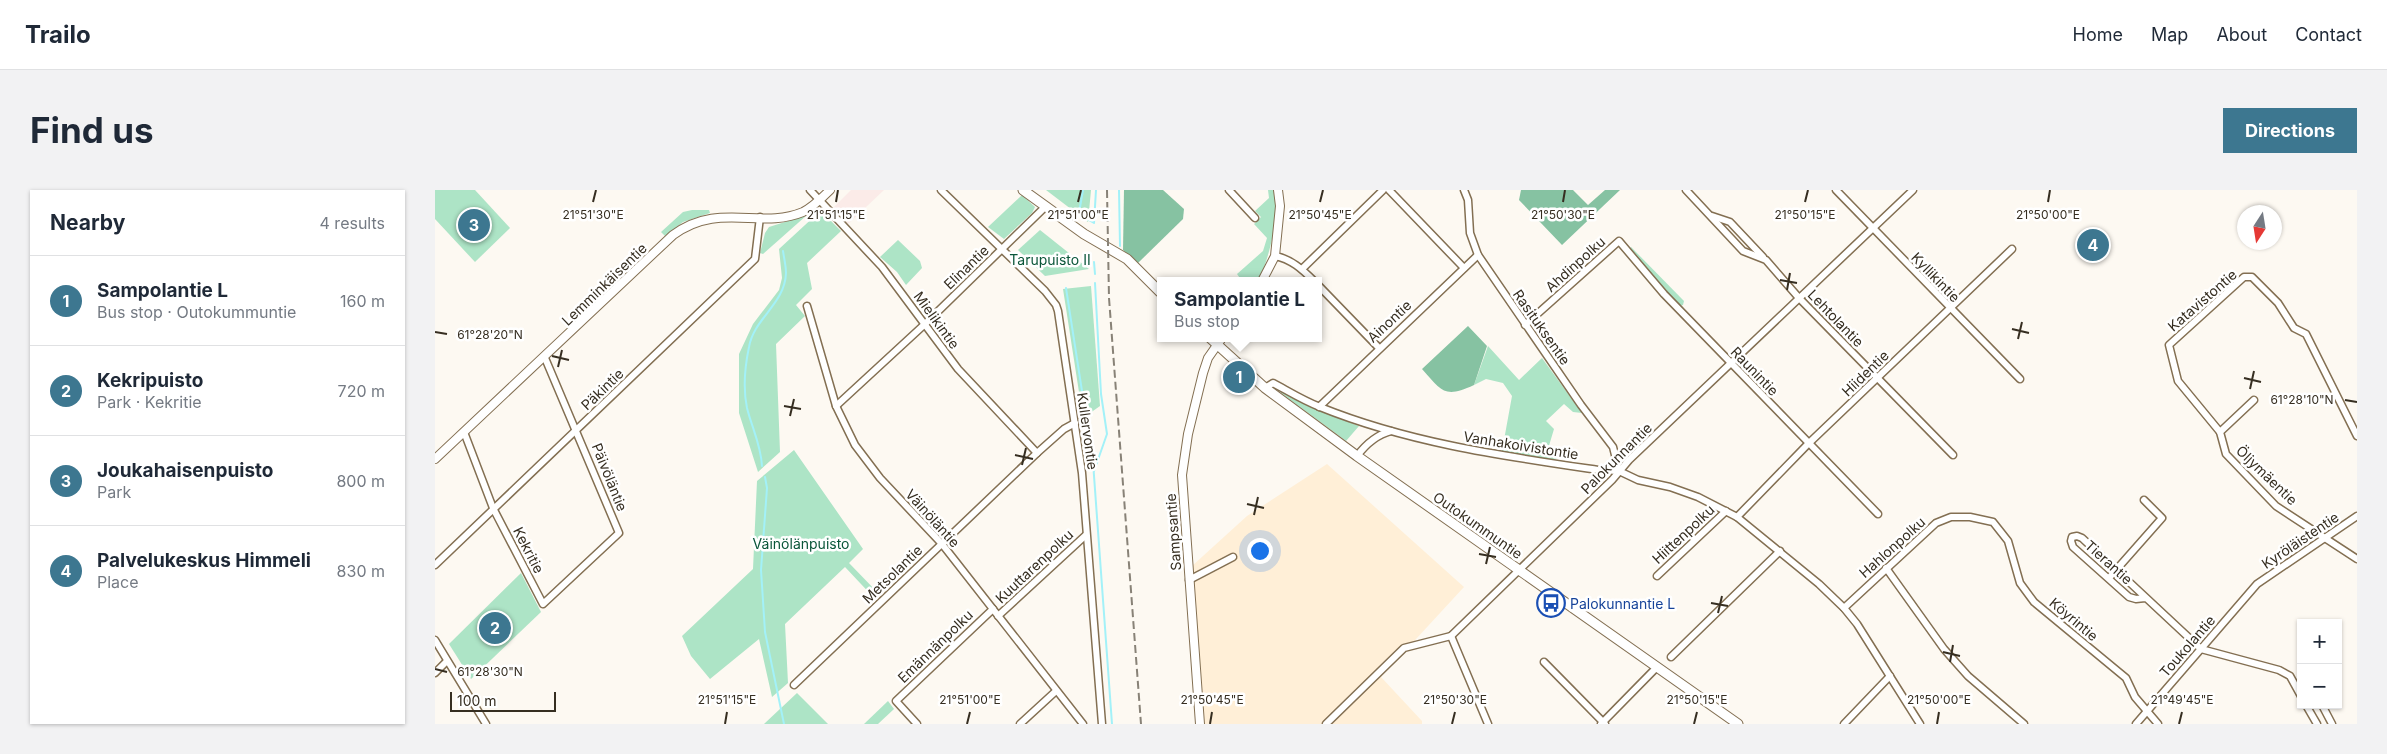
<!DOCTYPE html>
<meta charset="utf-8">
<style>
:root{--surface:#fff;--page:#f2f2f3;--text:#1f2937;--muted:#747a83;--line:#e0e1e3;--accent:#3d7790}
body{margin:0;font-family:Inter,sans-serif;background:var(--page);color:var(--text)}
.controls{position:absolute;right:15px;bottom:15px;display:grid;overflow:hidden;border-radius:0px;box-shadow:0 1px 4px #0004}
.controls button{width:45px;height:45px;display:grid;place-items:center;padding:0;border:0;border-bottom:1px solid var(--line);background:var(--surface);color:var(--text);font:25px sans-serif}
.compass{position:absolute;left:1802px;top:15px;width:45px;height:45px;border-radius:50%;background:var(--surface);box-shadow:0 1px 4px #0004;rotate:192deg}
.scale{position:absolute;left:15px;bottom:12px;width:106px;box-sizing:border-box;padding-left:5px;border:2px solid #362e21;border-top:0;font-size:14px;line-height:18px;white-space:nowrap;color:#362e21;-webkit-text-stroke:4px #fff;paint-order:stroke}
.you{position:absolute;left:824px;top:360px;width:18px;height:18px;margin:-12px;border:4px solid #fff;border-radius:50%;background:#1a73e8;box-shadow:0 0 0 8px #1a73e833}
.badge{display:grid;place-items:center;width:32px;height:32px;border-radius:50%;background:var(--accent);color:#fff;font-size:16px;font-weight:700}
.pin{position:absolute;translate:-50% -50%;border:2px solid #fff;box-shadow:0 1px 5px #0006}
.popup{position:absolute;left:722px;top:87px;width:165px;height:65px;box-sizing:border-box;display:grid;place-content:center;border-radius:0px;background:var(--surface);filter:drop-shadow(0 1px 4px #0005);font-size:16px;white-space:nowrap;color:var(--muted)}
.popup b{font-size:19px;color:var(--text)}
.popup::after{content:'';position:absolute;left:50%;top:100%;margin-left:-10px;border:10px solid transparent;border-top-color:var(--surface)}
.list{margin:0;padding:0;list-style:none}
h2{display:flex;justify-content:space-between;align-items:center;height:65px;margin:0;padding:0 20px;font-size:21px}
h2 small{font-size:16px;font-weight:400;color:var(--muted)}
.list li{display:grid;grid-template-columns:32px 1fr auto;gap:15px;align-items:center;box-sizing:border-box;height:90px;padding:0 20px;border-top:1px solid var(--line)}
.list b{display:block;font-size:19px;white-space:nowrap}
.list p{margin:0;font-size:16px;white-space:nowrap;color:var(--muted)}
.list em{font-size:16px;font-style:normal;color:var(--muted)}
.map{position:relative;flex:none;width:1922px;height:534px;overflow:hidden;border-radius:0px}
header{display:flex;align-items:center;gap:30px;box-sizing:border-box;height:70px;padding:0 25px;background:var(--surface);border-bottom:1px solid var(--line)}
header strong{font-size:24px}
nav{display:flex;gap:28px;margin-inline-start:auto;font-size:18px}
.intro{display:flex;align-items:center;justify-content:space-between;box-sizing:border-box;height:120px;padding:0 30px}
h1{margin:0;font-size:35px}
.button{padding:12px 22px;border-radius:0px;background:var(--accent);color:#fff;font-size:18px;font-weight:700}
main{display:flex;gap:30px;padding:0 30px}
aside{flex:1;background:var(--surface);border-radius:0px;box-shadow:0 1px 4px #0004}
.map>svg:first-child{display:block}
</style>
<header>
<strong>Trailo</strong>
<nav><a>Home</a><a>Map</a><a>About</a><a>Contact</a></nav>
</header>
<div class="intro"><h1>Find us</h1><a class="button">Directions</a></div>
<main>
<aside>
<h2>Nearby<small>4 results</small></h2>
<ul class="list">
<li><span class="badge">1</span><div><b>Sampolantie L</b><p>Bus stop · Outokummuntie</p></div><em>160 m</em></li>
<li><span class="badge">2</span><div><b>Kekripuisto</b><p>Park · Kekritie</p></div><em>720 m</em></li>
<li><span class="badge">3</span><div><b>Joukahaisenpuisto</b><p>Park</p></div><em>800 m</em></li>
<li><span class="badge">4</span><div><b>Palvelukeskus Himmeli</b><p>Place</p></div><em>830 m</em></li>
</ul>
</aside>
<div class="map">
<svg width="1922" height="534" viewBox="0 0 1922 534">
<rect width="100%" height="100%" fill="#fdf9f2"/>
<!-- commercial -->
<polygon fill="#fbebe8" points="416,0 449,0 413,34 398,18"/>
<!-- built -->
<polygon fill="#ffefd7" points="892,274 1029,397 946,487 987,531 987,534 768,534 757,376 812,326"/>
<!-- green -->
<g fill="#ade4c6">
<polygon points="0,0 40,0 75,38 40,72 0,29"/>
<polygon points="611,0 656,0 653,32"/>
<path d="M833,0H839C844,31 835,63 824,91H807L802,84L828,61L832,48L819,34L826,27L820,21L834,8Z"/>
<polygon points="587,5 600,17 597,23 569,49 553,37"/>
<polygon points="257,20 274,20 275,23 248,32 230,46 226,42 248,22"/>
<polygon points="383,23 390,25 406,41 372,73 377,99 361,115 370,126 341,154 345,262 323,282 304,223 304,164 318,134 344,100 347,88 344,59"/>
<polygon points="372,25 328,64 325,63 330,43 334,37"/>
<polygon points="605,40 654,79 610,86 583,60"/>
<polygon points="463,50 485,71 487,78 471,95 462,82 445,67"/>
<polygon points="1196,57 1249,111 1248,115 1245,116 1194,59"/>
<polygon points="656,96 665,216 648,228 628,99"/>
<polygon points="1053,156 1084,190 1107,168 1147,223 1138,222 1129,214 1111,231 1119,239 1113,259 1125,261 1124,266 1120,270 1067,261 1077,206 1068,193 1051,189 1039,195"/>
<polygon points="843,199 882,220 924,236 911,251 842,200"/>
<polygon points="359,260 428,359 414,373 445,405 441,410 410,377 350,434 353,493 337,507 324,449 275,489 256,466 247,446 318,379 322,291"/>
<polygon points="86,383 106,422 36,489 14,454"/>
<polygon points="362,503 393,534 329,534"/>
<polygon points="453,511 459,519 443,534 429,534"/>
</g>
<!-- forest -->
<g fill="#86c2a2">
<polygon points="689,0 728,0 749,19 748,29 703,73 688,60"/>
<polygon points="1086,0 1138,0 1153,15 1170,0 1185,0 1127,55 1084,10"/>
<path d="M1033,136L1052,156L1039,195C1009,209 1007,201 987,179Z"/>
</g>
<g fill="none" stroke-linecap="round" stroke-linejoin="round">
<!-- stream -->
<g stroke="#a3f1f8" stroke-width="2">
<polyline points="684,0 685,56"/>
<polyline points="639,20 640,23 644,23 648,0"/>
<polyline points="652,29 659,33 661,0"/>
<polyline points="659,72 660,84"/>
<polyline points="631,98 658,272 677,534"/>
<path d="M327,276C326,255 317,238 312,218C308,199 310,176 314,157C319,128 350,114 351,83C351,76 349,68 348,61"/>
<polyline points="659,281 672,244 666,204 660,93"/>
<polyline points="330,287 332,298 326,380 330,442 349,534"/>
</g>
<defs>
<g id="minor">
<polyline points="375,0 447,77 523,179 602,263"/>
<polyline points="506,0 610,101 621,115 623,121 647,283 667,534"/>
<polyline points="794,0 820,28"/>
<polyline points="954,0 1029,78"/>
<polyline points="1029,0 1033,10 1035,43 1043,65 1146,215 1178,257 1184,281"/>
<polyline points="1251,0 1308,61 1331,70 1364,108 1518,265"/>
<polyline points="1401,0 1585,189"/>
<polyline points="1277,26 1295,32 1328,67"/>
<path d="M840,66C856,69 867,79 879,91"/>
<polyline points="867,79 948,0"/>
<polyline points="883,95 944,158"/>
<polyline points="372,116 401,216 420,255 445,288 507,354 648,534"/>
<polyline points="1090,135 1184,51 1229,104 1443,324"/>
<path d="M830,198L838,193C853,201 869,211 885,217C974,253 1068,266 1163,280L1184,281L1203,290L1235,297L1263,307L1302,327L1384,394L1409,418L1422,434L1485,534"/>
<polyline points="1819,210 1785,242 1791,264 1841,316 1922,369"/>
<polyline points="401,216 490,134 611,16"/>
<polyline points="884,217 1043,65"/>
<polyline points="29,242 58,318 108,414 184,343 110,168"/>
<polyline points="1785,242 1743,191 1734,155 1809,87 1817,87 1843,113 1859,138 1871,144 1922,246"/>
<path d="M922,266C931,254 941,245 956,241"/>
<polyline points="1302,327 1373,254 1577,59"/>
<polyline points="0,375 320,69 325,27"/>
<polyline points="1451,378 1509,459 1533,486 1589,534"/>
<polyline points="1222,386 1291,321"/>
<polyline points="1674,388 1727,328 1709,310"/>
<polyline points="754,390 798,367"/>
<polyline points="1710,408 1701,409 1694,407 1638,357 1636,351 1637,347 1642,346 1647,348 1766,459 1844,480 1855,486 1866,506"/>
<polyline points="1409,418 1501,333 1516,327 1535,327 1558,332 1573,351 1585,393 1599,412 1691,488 1700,507 1723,534"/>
<polyline points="563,426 651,345"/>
<polyline points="1016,446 1053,534"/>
<polyline points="0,450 51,534"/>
<polyline points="1236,467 1345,361"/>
<polyline points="1109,472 1170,534"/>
<polyline points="0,483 12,471"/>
<polyline points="359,495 602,263 629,239 640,233"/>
<polyline points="1871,515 1882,534"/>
<polyline points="1887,515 1897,534"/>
<polyline points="482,534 461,511 558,419"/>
<polyline points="585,534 621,501"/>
<polyline points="891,534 969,458 1016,446 1177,290 1194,270 1478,0"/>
<polyline points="1166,534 1222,477"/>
<polyline points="1409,534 1455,486"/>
<polyline points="1701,534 1822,394 1922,326"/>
</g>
<g id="tertiary">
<polyline points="827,91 840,66 845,16 843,0"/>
<path d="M0,269L238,45C284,11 325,40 368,22C378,17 387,8 395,0"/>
<polyline points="765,534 747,285 753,244 768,183 773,168 787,148"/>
</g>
<g id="secondary">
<polyline points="588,0 649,44 692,69 725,102"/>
<polyline points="775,148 830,198 922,266 1303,534"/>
</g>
</defs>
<!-- minor casing -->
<use href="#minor" stroke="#836f52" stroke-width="9"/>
<!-- tertiary casing -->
<use href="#tertiary" stroke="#836f52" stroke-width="10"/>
<!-- secondary casing -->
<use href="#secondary" stroke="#836f52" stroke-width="11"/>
<!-- minor -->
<use href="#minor" stroke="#fff" stroke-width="6"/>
<!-- tertiary -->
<use href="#tertiary" stroke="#fff" stroke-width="8"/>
<!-- secondary -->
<use href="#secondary" stroke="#fff" stroke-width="9"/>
<!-- rail -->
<polyline stroke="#888277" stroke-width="2" stroke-dasharray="8 4" stroke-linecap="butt" points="672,0 674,108 706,534"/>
</g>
<!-- ticks -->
<path fill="none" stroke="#362e21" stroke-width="2" d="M158,12L161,0M401,12L403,0M643,12L646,0M885,12L888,0M1128,12L1130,0M1370,12L1373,0M1613,12L1615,0M1345,90L1362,93M1352,100L1355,83M1577,139L1594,143M0,142L12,144M1583,149L1587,132M117,166L134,170M123,177L127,160M1809,188L1826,192M1815,199L1819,181M1910,210L1922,212M349,216L366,219M355,226L359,209M580,265L598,269M587,275L591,258M812,314L829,318M819,325L823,307M1044,364L1061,367M1051,374L1055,357M1276,413L1293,416M1283,423L1287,406M1508,462L1525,466M1515,472L1518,455M0,479L12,482M290,534L292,522M532,534L535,522M775,534L777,522M1017,534L1020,522M1259,534L1262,522M1502,534L1504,522M1744,534L1747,522"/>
<!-- icons -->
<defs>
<symbol id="bus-ring" viewBox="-11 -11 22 22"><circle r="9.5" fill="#fff" stroke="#1a4fb4" stroke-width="1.5"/><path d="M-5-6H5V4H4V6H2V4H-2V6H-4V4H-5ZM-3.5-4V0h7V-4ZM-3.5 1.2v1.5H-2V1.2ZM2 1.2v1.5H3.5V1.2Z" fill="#1a4fb4"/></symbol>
</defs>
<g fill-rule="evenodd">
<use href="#bus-ring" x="1100" y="397" width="32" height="32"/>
</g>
<g text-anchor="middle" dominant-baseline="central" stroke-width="5" stroke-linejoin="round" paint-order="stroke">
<!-- park labels -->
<g font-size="14" fill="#0a5639" stroke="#fff">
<text x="615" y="69">Tarupuisto II</text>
<text x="366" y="353">Väinölänpuisto</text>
</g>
<!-- street labels -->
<g font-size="14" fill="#362e21" stroke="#fff">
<text transform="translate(1140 74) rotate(-42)">Ahdinpolku</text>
<text transform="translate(531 77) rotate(-44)">Elinantie</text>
<text transform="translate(1501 87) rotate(46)">Kyllikintie</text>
<text transform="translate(169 94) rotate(-44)">Lemminkäisentie</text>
<text transform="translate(1767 110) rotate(-41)">Katavistontie</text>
<text transform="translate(1401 128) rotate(46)">Lehtolantie</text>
<text transform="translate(502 130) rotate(54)">Mielikintie</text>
<text transform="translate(954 131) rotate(-43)">Ainontie</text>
<text transform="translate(1107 137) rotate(55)">Rasituksentie</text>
<text transform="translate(1320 181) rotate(46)">Raunintie</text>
<text transform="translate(1430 183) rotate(-44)">Hiidentie</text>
<text transform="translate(167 199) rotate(-44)">Päkintie</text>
<text transform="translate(653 241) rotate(82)">Kullervontie</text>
<text transform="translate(1086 255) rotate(9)">Vanhakoivistontie</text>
<text transform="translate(1181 268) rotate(-45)">Palokunnantie</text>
<text transform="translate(1832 285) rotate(44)">Öljymäentie</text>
<text transform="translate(175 287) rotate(68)">Päivöläntie</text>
<text transform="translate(498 328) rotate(48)">Väinöläntie</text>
<text transform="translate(1043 335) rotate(35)">Outokummuntie</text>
<text transform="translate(738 342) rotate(-94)">Sampsantie</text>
<text transform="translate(1248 344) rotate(-43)">Hiittenpolku</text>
<text transform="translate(1865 350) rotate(-34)">Kyröläistentie</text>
<text transform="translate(1457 357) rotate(-42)">Hahlonpolku</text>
<text transform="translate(94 360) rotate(63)">Kekritie</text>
<text transform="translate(1674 372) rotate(42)">Tierantie</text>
<text transform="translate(599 376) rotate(-43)">Kuuttarenpolku</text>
<text transform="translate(457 384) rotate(-44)">Metsolantie</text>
<text transform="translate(1639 429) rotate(40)">Köyrintie</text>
<text transform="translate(500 456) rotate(-44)">Emännänpolku</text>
<text transform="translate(1752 456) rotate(-49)">Toukolantie</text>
</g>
<!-- transit labels -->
<g font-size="14" fill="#164399" stroke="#fff" text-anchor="start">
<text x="1135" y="413">Palokunnantie L</text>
</g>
</g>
<g font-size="12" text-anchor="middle" fill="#362e21" stroke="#fff" stroke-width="5" stroke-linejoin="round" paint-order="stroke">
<text x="158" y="29">21°51'30"E</text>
<text x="401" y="29">21°51'15"E</text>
<text x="643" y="29">21°51'00"E</text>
<text x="885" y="29">21°50'45"E</text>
<text x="1128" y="29">21°50'30"E</text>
<text x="1370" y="29">21°50'15"E</text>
<text x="1613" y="29">21°50'00"E</text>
<text x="55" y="149">61°28'20"N</text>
<text x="1867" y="214">61°28'10"N</text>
<text x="55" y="486">61°28'30"N</text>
<text x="292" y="514">21°51'15"E</text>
<text x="535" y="514">21°51'00"E</text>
<text x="777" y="514">21°50'45"E</text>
<text x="1020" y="514">21°50'30"E</text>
<text x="1262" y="514">21°50'15"E</text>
<text x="1504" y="514">21°50'00"E</text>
<text x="1747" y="514">21°49'45"E</text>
</g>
</svg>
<div class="controls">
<button>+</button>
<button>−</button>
</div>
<svg class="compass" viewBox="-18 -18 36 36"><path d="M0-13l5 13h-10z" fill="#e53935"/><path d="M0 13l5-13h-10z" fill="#747a83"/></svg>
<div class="scale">100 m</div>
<div class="you"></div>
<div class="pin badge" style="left:804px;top:187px">1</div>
<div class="popup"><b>Sampolantie L</b>Bus stop</div>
<div class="pin badge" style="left:60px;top:438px">2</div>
<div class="pin badge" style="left:39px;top:35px">3</div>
<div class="pin badge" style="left:1658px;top:55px">4</div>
</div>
</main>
